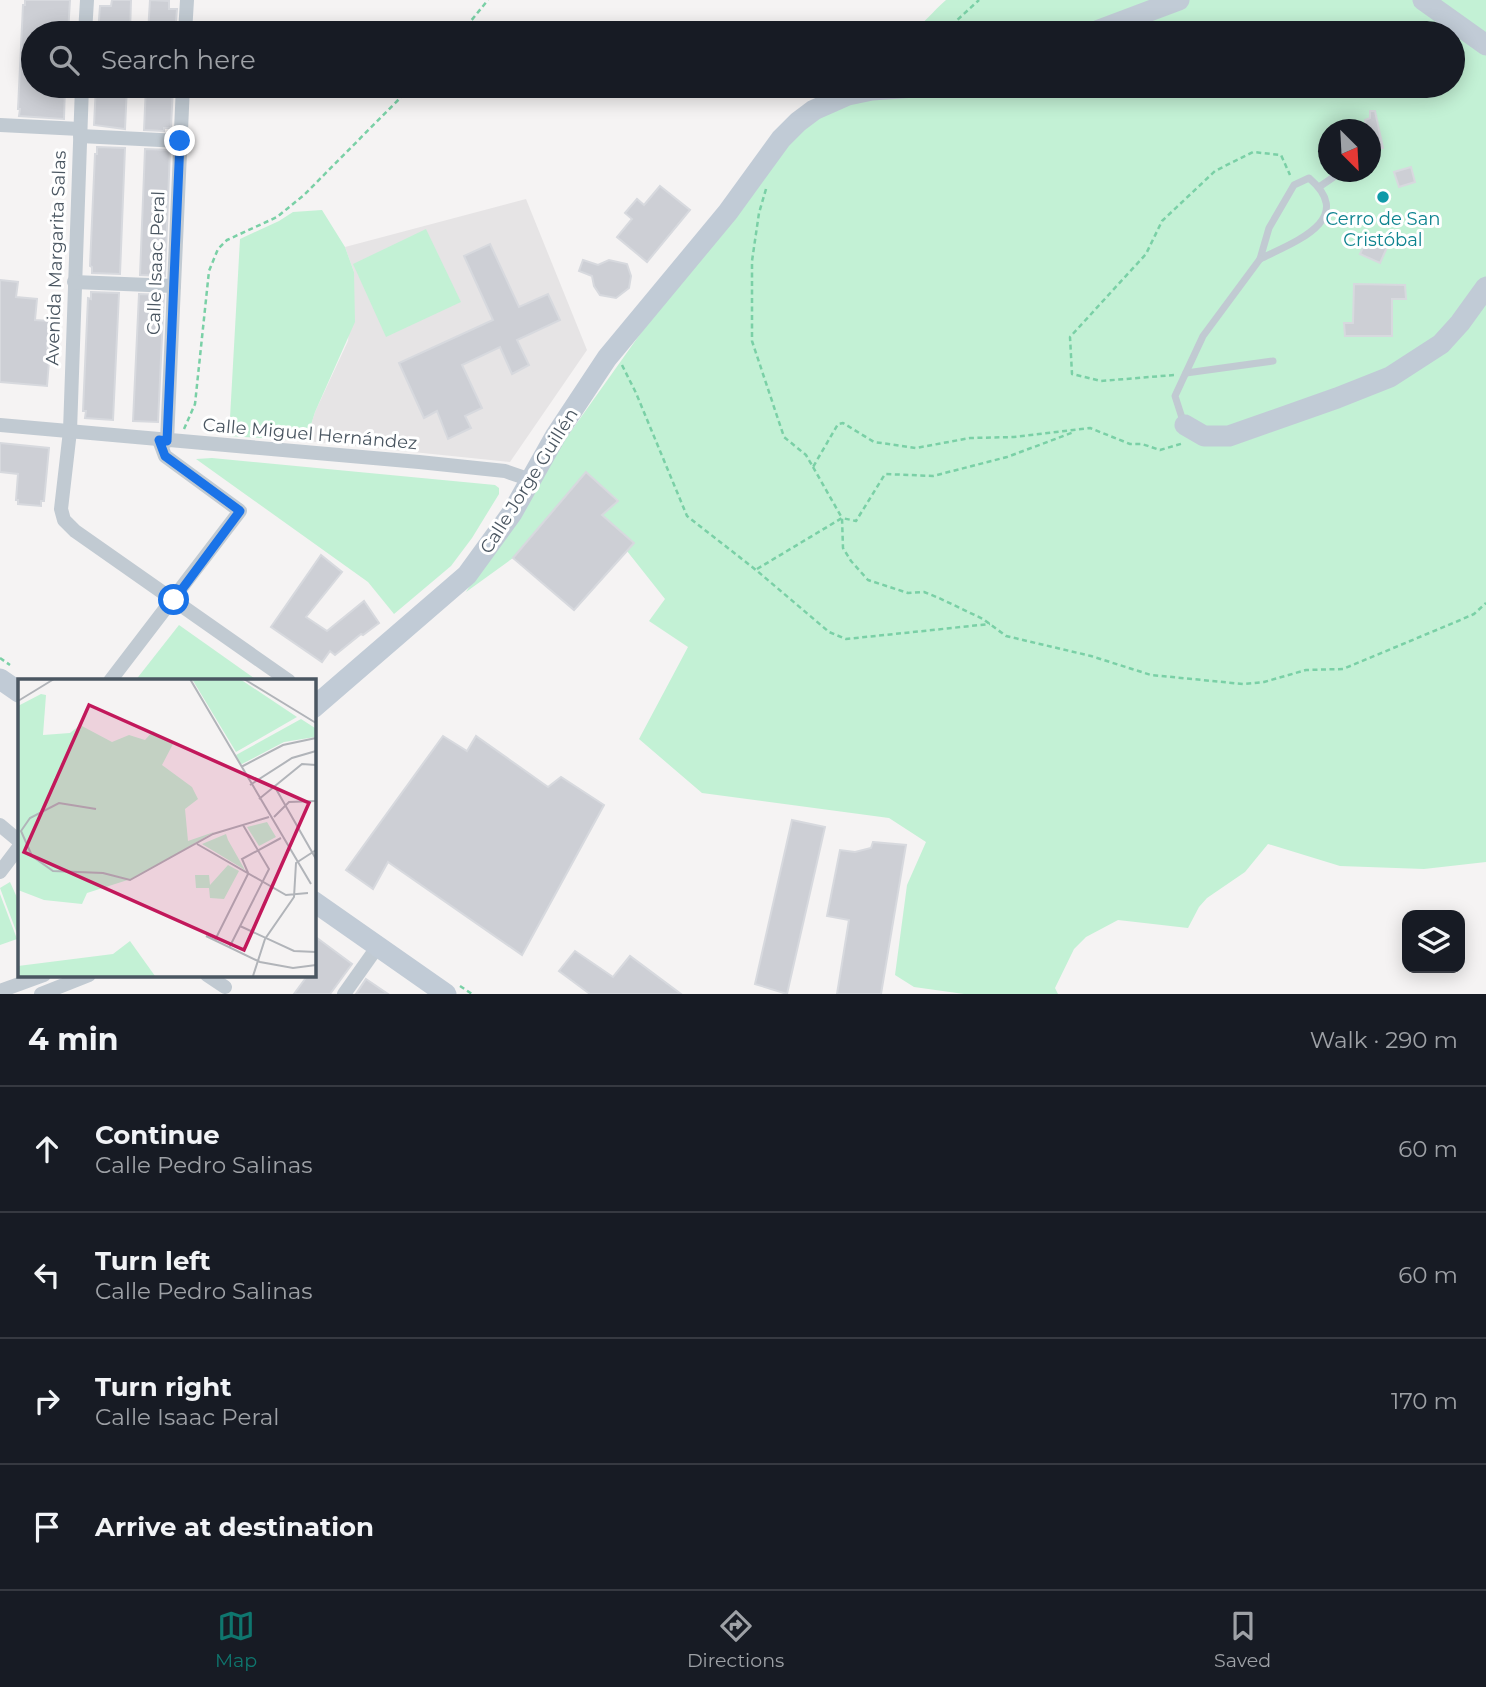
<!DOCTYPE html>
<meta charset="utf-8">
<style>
:root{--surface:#171b24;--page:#20242c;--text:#f1f3f6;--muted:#9ea1a6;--line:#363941;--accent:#0f766e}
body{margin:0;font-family:Montserrat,sans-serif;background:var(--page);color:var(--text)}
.controls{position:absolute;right:21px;bottom:21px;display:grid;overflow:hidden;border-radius:14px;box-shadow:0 4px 18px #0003}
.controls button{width:63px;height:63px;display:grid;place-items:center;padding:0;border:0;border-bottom:2px solid var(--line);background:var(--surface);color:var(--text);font:35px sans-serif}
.compass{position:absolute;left:1318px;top:119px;width:63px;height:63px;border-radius:50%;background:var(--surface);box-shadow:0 4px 18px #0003;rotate:156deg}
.stop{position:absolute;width:21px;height:21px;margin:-16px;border:5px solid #1a73e8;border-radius:50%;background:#fff}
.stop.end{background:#1a73e8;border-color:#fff;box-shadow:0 2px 7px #0008}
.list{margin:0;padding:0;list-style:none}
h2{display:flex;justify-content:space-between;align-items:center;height:91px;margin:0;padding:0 28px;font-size:30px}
h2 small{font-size:23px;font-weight:400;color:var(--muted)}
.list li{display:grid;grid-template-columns:46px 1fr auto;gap:21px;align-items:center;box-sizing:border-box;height:126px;padding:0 28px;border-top:2px solid var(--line)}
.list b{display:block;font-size:26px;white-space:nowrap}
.list p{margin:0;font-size:23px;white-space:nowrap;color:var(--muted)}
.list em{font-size:23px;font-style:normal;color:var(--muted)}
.icon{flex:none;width:38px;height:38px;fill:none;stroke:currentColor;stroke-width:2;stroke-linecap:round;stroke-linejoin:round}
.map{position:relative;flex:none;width:1486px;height:994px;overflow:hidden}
.search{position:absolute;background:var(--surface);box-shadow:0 4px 18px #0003;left:21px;right:21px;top:21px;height:77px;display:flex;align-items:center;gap:18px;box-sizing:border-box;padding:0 24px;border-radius:38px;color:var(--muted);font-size:26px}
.sheet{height:595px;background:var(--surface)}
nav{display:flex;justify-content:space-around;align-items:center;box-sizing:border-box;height:98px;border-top:2px solid var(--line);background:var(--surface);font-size:19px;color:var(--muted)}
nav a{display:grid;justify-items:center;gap:4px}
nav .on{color:var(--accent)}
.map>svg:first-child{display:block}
</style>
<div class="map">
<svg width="1486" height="994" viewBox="0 0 1486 994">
<rect width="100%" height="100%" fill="#f5f3f3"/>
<!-- education -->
<polygon fill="#e6e4e5" points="526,199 587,350 510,462 306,441 315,412 348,341 354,272 345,247"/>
<!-- green -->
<g fill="#c3f1d5" fill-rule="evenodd">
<path d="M946,0H1486V862L1424,869L1340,866L1268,844L1245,872L1207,898L1199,907L1188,928L1118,920L1086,937L1074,949L1055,988L1058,994H964L914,987L895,975L907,885L926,842L889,818L702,793L639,739L688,647L649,621L665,599L627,551L633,543L602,515L618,500L586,472L513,558L466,592L547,465L675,285L786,145L819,116L869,86H1453V33H910C924,24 933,11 946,0ZM1328,130H1370V172H1328Z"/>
<polygon points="322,210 345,247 354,272 355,322 315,412 306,441 229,436 240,239 279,221 293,212"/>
<polygon points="426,229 461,302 386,337 353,264"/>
<polygon points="212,458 495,485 499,488 499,494 472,538 451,566 394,614 368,582 196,459"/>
<polygon points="179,625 258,681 135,681"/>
<polygon points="10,882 19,902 19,939 0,888"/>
<polygon points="0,894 17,939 0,945"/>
</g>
<!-- building -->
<g fill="#cdcfd5" stroke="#d7d9de" stroke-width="2">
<polygon points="25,0 70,0 68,33 33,33 33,86 65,86 64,119 19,116 20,109 18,109 23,5 25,5"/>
<polygon points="112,0 131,0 130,33 98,33 100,6 111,6"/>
<polygon points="150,0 169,1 169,9 177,9 175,33 148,33"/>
<polygon points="96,86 127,86 125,129 94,125"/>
<polygon points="146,86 173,86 171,128 164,128 164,131 144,130"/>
<polygon points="1370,111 1375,111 1383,148 1370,151 1370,130 1367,130 1365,120 1370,118"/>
<polygon points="97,147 125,148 120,274 92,273 92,267 90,266 95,154 97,154"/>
<polygon points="145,149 170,150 165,276 140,275"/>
<polygon points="1411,167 1415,182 1399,187 1394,172"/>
<polygon points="660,186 690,210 647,262 617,237 632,219 625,213 637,199 644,205"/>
<polygon points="1369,234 1389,243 1380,263 1360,254"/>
<polygon points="490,244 519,307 548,294 560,320 517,340 529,365 512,374 500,347 462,365 482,408 465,416 471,428 448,439 437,411 424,418 399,363 493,320 464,256"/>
<polygon points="583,260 598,265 609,260 627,264 631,276 629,288 616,298 600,295 594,286 592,276 579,271"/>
<polygon points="0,280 18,282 16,297 37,299 35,320 49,321 47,348 50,349 47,386 0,382"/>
<polygon points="1354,284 1405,285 1406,299 1392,299 1392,336 1345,336 1344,323 1353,323"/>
<polygon points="91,292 119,293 113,420 85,418 86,411 83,411 88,298 91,299"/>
<polygon points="139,294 164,295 158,422 133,421"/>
<polygon points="0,443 49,448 44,501 41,501 41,506 18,504 18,500 16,500 18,474 0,472"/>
<polygon points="586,472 618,501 602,515 634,543 574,610 513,558"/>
<polygon points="321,555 342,572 306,617 327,631 364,601 379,623 363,635 361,634 335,655 330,651 322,662 271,627"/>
<polygon points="443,736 467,751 476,736 548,787 561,777 604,805 522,955 388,862 373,889 346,870"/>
<polygon points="792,820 825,827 787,994 755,984"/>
<polygon points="873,842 906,845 881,994 837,994 849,920 827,916 840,850 855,852 871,848"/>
<polygon points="313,935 352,964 330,994 294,994 308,975 313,975"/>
<polygon points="575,951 613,977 630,956 681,994 590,994 559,971"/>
<polygon points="366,979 388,994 356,994"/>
</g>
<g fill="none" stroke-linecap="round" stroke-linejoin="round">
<!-- path -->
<g stroke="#7ad0a6" stroke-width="2.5" stroke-dasharray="5 3.5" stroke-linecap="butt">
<polyline points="461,33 488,0"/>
<polyline points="936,33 955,22 979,0"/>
<polyline points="766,189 759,213 752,261 752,341 784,437 806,455 813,467 838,424 843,423 874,442 916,448 970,438 1014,437 1090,428 1130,444 1142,444 1160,450 1184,443"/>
<polyline points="622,365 636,393 687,516 756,570 829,632 846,639 990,624"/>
<polyline points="1174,375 1101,381 1072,374 1070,337 1146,254 1162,221 1215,171 1253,152 1281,155 1290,175"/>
<polyline points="184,429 195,404 209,271 218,249 227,240 277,217 304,195 412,86"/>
<polyline points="813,467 842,518 843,548 851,561 868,580 908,593 924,592 939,598 983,619 1006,636 1091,656 1151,675 1243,684 1264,682 1306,670 1343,669 1458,621 1474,614 1486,603"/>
<polyline points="757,569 842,518 856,521 885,474 933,476 1007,457 1074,432"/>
<polyline points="0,658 10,665"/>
<polyline points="460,986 472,994"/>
</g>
<!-- lane -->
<g stroke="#c1cad2" stroke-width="7">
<polyline points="1370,161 1376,159"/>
<path d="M1309,178C1358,220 1292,243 1260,259L1269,228L1294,185Z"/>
<polyline points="1319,187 1341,172"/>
<polyline points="1186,373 1273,361"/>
<polyline points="1184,424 1175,396 1203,336 1260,259"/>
</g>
<!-- street -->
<g stroke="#c1cad2" stroke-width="14">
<polyline points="85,33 87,0"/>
<polyline points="185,33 187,0"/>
<polyline points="82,86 70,431 61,509 64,520 75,531 289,681"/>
<polyline points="0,125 80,129"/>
<polyline points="80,136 180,141"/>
<polyline points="74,282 174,286"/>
<polyline points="0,425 419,462 505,471 531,480"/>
<polyline points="167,441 183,86"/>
<polyline points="110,681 240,511 165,456 159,440"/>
<polyline points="0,825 19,841"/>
<polyline points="0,872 19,847"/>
<polyline points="207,975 225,987"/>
<polyline points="0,991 44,975"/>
<polyline points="41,994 89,975"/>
<polyline points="344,994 378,946"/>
</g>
<!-- secondary -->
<g stroke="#c1cbd6" stroke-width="21">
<polyline points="1423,0 1486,45"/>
<polyline points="1091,33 1179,0"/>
<polyline points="1185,425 1204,436 1229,436 1337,398 1390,377 1441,344 1460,323 1486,287"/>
<polyline points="0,679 19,692"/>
<polyline points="313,708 467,575 512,513 556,435 607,358 728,212 781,139 798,122 814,110 848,95 872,90 930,86"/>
<polyline points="313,901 446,994"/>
</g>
</g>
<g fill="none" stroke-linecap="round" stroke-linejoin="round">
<!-- route -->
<polyline stroke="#1a73e8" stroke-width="9" points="174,600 240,511 165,456 159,440 167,441 180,141"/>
</g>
<!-- markers -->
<circle fill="#0f9aa8" stroke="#fff" stroke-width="2.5" cx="1383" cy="197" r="7"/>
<g text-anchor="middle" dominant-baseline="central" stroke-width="6" stroke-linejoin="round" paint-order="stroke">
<!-- culture labels -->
<g font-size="18" fill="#0d838f" stroke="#fff">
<text x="1383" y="219">Cerro de San<tspan x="1383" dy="21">Cristóbal</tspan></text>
</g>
<!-- street labels -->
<g font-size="18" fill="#4a5661" stroke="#fff">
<text transform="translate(56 258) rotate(-88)">Avenida Margarita Salas</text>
<text transform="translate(156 263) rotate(-88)">Calle Isaac Peral</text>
<text transform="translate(310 434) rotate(5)">Calle Miguel Hernández</text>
<text transform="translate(529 481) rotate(-58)">Calle Jorge Guillén</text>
</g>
</g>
<!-- overview -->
<g transform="translate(18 679)">
<rect width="298" height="298" fill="#f5f3f3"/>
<path d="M174,0H222L279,38L218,73ZM23,15L28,16L25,56L52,54L62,46L94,63L111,56L127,61L135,52L155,65L144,86L174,108L180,120L167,130L170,162L196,153L119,198L69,214L64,225L26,221L0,211V27ZM283,40L297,49V58L266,63L222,86L218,76ZM249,143L258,158L241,167L229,148ZM208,155L210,161L227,191L184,165ZM210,186L221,192L206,220L192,219L191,209H178L177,196H191L192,206ZM112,262L137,297H0V287L95,275Z" fill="#c3f1d5"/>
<path fill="none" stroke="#b1b4b9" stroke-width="2" d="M172,0L293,205M226,0L298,44M0,22L36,0M223,88L265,66L298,59M232,106L274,79L298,72M258,110L298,180M241,120L284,85L298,86M78,130L41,124L12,139L3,152L14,177L35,192L85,194L112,201L195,155L251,138M256,138L271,123L298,122M179,165L268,216L290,214M231,196L224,180L263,159M222,247L276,272L298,273M188,257L242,283L275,289L298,286M197,261L230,195M211,269L251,190L225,146M235,297L247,260L276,218L278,184L298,171"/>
<path fill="#c2185b" fill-opacity="0.15" stroke="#c2185b" stroke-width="3.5" d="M71,26L291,124L226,271L6,173Z"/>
<rect width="298" height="298" fill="none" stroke="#4a5661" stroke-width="3.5"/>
</g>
</svg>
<div class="controls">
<button><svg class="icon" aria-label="layers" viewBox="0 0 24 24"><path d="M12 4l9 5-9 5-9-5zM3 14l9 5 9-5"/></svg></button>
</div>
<svg class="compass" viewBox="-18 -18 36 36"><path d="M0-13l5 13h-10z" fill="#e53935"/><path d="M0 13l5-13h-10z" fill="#9ea1a6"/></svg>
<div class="stop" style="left:174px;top:600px"></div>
<div class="stop end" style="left:180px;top:141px"></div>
<div class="search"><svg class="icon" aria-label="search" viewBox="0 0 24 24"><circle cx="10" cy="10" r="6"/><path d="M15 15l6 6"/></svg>Search here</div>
</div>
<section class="sheet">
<h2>4 min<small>Walk · 290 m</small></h2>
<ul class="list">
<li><svg class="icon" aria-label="ahead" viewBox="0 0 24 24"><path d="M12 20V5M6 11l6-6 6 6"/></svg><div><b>Continue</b><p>Calle Pedro Salinas</p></div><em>60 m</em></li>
<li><svg class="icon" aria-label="left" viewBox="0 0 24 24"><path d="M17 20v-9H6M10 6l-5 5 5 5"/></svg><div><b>Turn left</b><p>Calle Pedro Salinas</p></div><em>60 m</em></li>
<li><svg class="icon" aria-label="right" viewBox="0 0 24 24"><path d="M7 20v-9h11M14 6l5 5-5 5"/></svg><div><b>Turn right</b><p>Calle Isaac Peral</p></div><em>170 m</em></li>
<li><svg class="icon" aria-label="arrive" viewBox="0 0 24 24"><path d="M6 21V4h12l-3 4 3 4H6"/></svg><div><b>Arrive at destination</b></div></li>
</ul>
</section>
<nav>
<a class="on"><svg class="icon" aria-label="map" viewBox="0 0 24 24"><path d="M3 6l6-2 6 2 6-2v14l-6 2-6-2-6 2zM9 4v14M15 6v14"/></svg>Map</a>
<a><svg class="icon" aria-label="directions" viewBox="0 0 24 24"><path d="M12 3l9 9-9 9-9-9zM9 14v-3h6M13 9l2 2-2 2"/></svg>Directions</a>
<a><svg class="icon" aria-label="saved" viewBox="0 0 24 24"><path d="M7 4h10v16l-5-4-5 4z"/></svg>Saved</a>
</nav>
